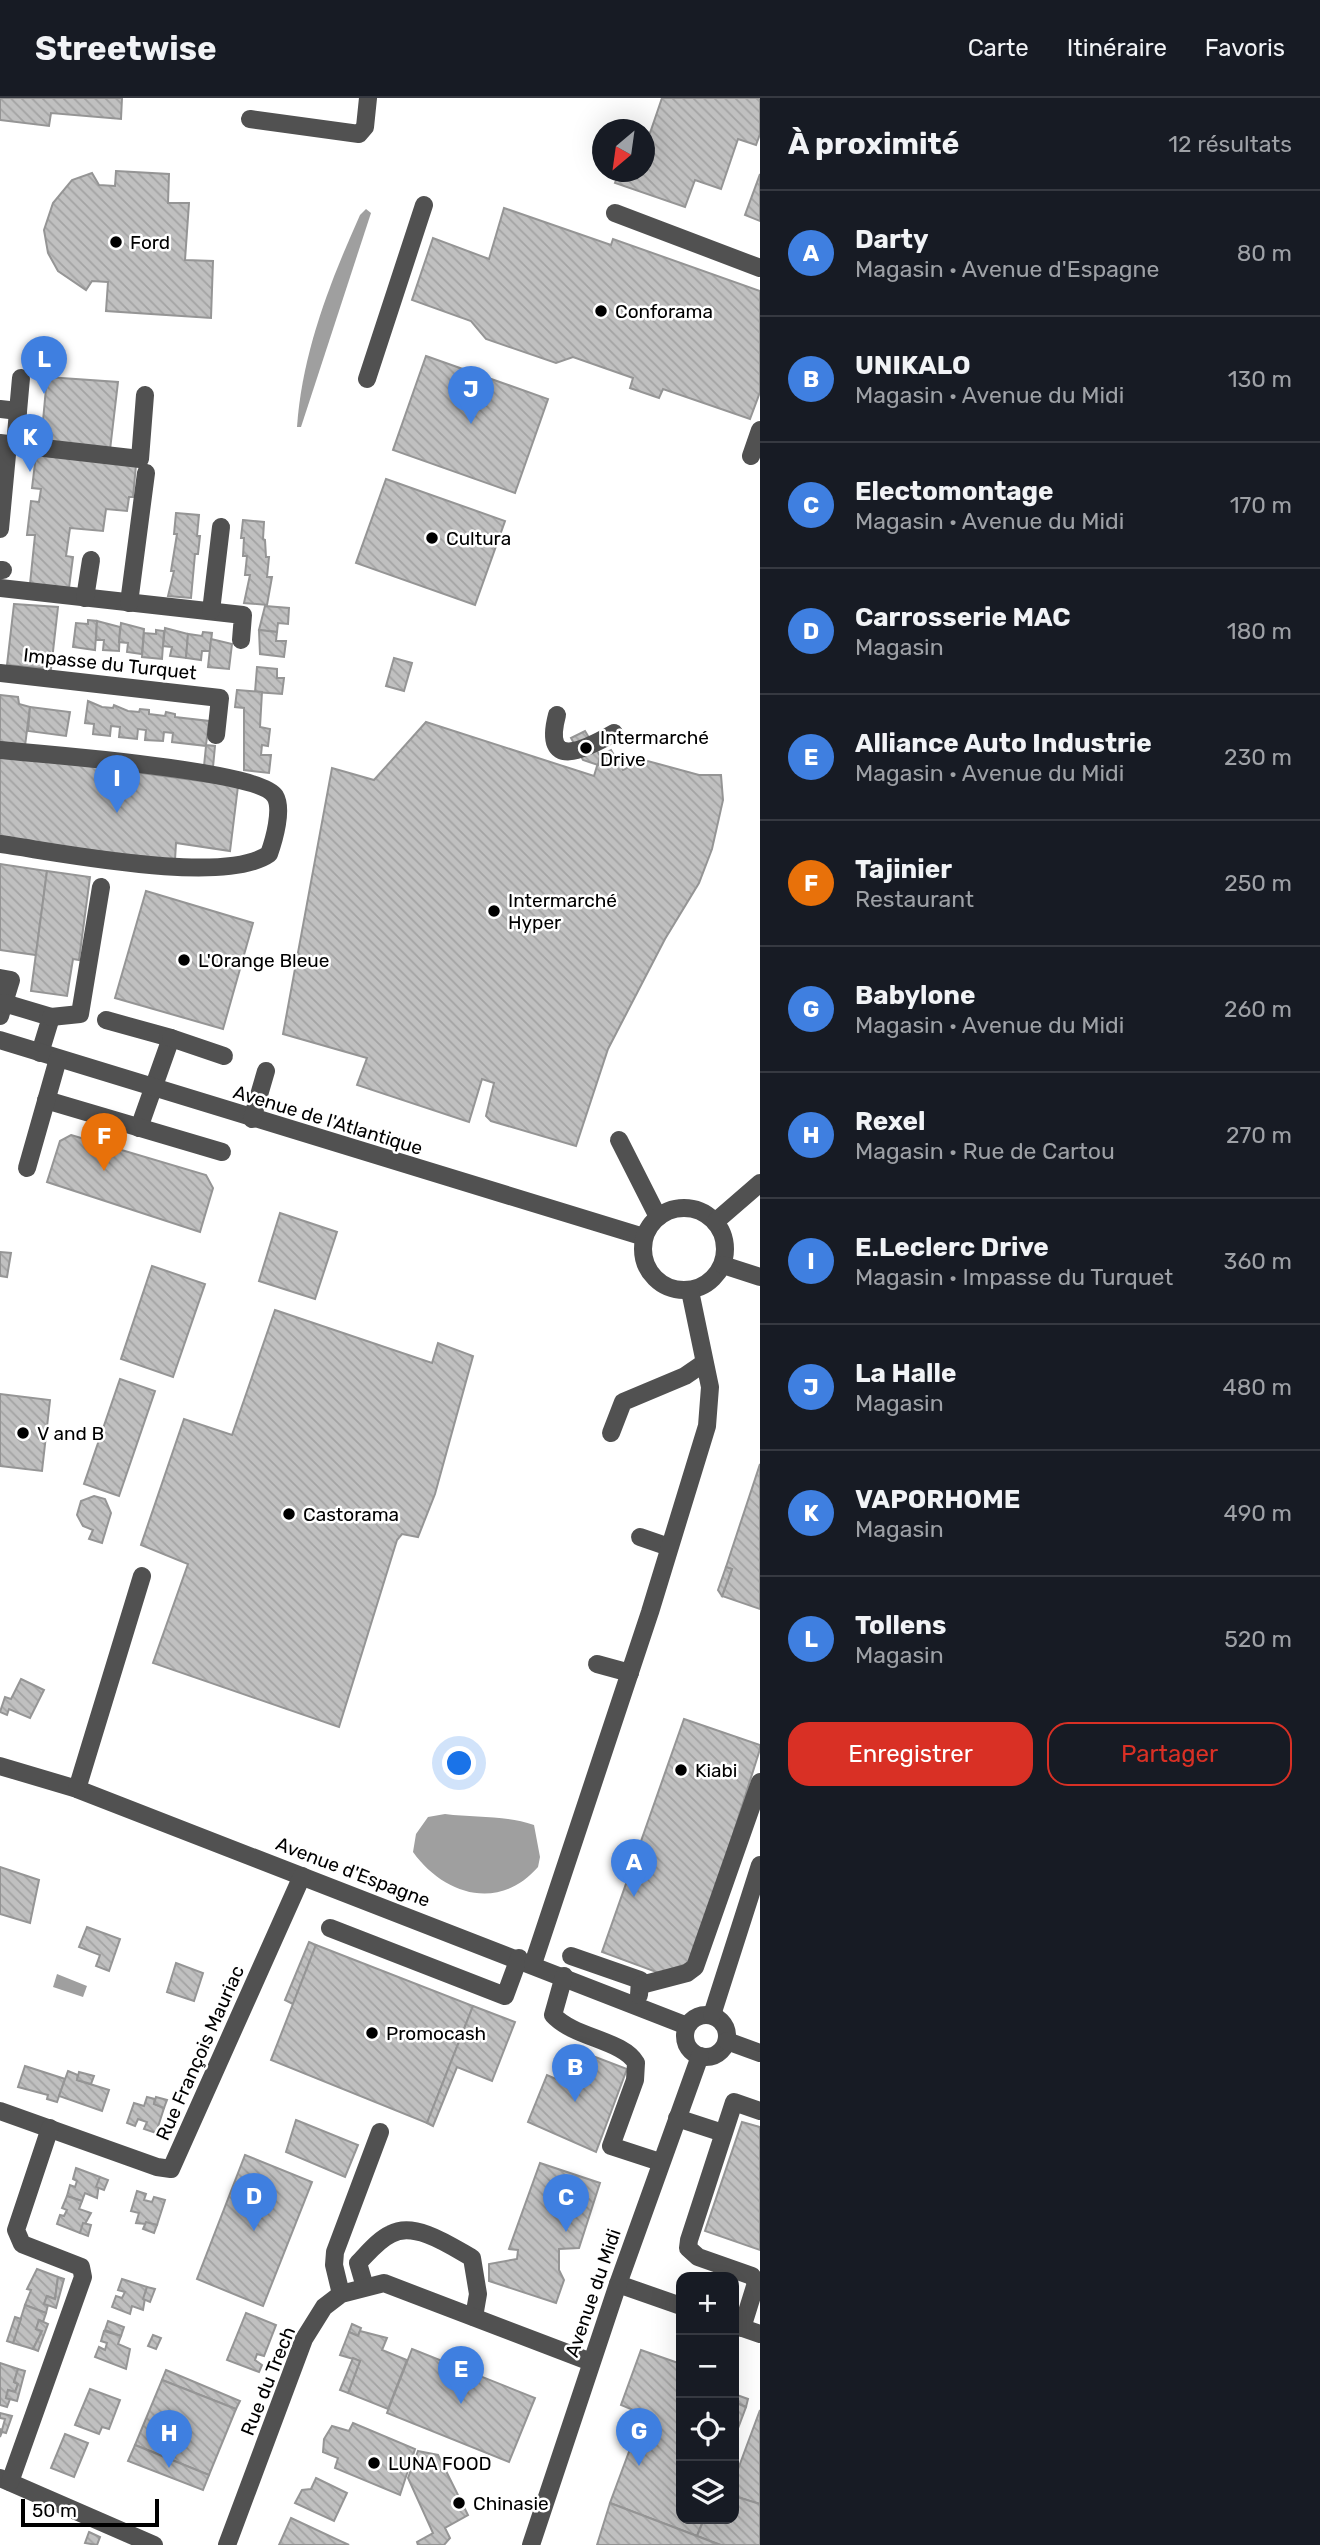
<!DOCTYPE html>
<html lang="fr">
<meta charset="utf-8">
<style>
:root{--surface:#171b24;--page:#242831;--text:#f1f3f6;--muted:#9ea1a6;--line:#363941;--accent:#d93025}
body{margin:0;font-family:Rubik,sans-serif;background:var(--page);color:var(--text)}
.controls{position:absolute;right:21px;bottom:21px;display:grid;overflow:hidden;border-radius:14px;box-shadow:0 7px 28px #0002}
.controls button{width:63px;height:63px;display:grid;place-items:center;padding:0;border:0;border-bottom:2px solid var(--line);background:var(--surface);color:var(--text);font:35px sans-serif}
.compass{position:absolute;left:592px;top:21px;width:63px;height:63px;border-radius:50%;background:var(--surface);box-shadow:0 7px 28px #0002;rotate:209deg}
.scale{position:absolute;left:21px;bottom:18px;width:138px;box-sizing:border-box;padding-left:7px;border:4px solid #000;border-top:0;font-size:19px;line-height:24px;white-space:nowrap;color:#000;-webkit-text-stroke:5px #fff;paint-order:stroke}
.you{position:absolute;left:460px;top:1666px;width:24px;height:24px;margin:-18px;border:5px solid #fff;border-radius:50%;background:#1a73e8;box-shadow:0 0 0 10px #1a73e833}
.badge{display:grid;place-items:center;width:46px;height:46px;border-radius:50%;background:var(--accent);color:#fff;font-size:23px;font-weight:700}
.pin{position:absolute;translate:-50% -58px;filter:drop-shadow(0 2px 4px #0008)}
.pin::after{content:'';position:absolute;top:37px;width:24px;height:21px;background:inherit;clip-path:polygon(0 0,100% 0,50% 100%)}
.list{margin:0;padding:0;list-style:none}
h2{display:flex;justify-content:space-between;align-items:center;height:91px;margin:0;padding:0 28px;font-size:30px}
h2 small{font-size:23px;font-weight:400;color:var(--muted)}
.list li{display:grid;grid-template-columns:46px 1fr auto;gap:21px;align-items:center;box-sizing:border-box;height:126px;padding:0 28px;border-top:2px solid var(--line)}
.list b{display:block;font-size:26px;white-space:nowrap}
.list p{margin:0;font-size:23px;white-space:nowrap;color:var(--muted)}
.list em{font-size:23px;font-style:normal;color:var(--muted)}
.actions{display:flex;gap:14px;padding:21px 28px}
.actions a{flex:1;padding:16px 0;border:2px solid var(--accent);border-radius:21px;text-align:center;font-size:24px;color:var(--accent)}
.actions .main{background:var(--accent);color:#fff}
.icon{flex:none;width:38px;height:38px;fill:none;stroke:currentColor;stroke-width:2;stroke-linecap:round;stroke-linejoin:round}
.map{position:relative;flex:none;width:760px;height:2447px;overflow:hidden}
header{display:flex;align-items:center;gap:42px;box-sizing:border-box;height:98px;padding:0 35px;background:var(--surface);border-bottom:2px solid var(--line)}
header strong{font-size:33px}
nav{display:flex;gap:38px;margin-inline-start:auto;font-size:24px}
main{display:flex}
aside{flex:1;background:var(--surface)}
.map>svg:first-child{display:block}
</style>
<header>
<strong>Streetwise</strong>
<nav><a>Carte</a><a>Itinéraire</a><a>Favoris</a></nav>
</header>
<main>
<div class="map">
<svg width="760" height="2447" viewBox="0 0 760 2447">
<defs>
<pattern id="building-back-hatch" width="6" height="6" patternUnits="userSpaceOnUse" patternTransform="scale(1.75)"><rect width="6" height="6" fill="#c0c0c0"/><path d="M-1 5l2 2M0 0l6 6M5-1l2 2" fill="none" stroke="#a3a3a3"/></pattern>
</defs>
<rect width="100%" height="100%" fill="#fff"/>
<!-- water -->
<g fill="#9f9f9f">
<path d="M366,111L371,115L301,329H297C302,255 330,184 360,117Z"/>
<path d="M445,1716C475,1720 504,1717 534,1727L540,1759L538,1769C499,1814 444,1797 413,1754L416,1736L428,1719Z"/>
<polygon points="57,1876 87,1888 83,1899 53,1889"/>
</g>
<!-- building -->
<g fill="url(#building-back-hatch)" stroke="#959595" stroke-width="2">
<polygon points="0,0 122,0 121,21 51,15 49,28 0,22"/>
<polygon points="662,0 760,0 760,36 756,47 738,41 721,91 695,82 685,109 615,85 619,74 645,74 645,34 650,35"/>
<polygon points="116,73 169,76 168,105 189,105 185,162 213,163 211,220 106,213 108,184 92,183 86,192 58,173 48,155 44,132 53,105 72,82 92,75 99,87 115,88"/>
<polygon points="760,76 760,123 745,117"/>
<polygon points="504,110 611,147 613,141 760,193 760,294 750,321 663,291 659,300 630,290 633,280 573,259 556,265 486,241 471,223 412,202 433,140 489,161"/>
<polygon points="426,258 548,301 515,395 393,352"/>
<polygon points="47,279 118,284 110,352 41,345"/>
<polygon points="36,357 136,367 133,399 129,399 127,413 106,411 103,433 70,430 66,458 73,459 69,490 30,486 35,437 27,437 31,403 39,404 41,391 32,390"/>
<polygon points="386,381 505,423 475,507 356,465"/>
<polygon points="176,415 199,417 197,438 200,438 198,456 195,456 191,500 168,498 174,473 171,473 177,436 174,436"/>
<polygon points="243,422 264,424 263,441 265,442 266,459 269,459 267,479 272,479 267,507 244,505 250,477 245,477 247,458 243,458 244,440 241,440"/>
<polygon points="14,506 58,509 51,571 7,567"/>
<polygon points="265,508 289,510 288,526 278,525 277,534 259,532"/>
<polygon points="88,522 97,523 95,552 73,549 76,525 88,526"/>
<polygon points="97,523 120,529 119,553 103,552 104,542 96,542"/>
<polygon points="121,525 144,531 142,556 127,554 128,545 119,544"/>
<polygon points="165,530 188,536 186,560 170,558 172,549 163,548"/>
<polygon points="156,532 164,533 162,561 142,559 144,535 156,536"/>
<polygon points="259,532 277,534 276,543 286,543 284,559 260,556"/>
<polygon points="203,534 212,535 210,553 202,553 201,562 186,560 188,536 202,538"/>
<polygon points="211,541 232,546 229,571 208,569"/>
<polygon points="394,560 412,565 404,593 386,588"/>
<polygon points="257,569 277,571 277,580 284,580 282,596 255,594"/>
<polygon points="237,592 262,594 260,629 270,631 268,648 262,647 261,657 271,657 269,675 244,672 244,610 235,609"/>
<polygon points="0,597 18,599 19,606 30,609 25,648 0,645"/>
<polygon points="88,603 102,609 113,610 114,607 128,613 139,614 140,611 149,612 149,616 165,618 166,614 175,616 175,619 209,623 206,647 215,648 213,669 204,668 206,648 172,644 173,635 164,634 163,643 145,642 146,632 138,631 137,641 119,639 120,629 111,628 110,638 93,636 94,626 85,625"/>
<polygon points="30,609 70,614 66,638 28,633"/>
<polygon points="426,624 594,678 600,658 611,652 623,672 644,662 699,677 721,677 723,702 712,751 699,785 665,841 608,951 576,1048 491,1023 486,1018 494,985 482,981 469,1024 357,987 367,960 283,936 332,670 374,682"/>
<polygon points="585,633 600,658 598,667 583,662 571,640"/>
<polygon points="0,656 238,688 230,753 176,745 175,762 0,742"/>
<polygon points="0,766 47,773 36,857 0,852"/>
<polygon points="47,773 90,779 79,862 73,861 67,898 31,893"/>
<polygon points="146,793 253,825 223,931 115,900"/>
<polygon points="71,1037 206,1077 213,1090 200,1134 47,1084 60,1043"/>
<polygon points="280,1115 337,1134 315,1201 259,1183"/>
<polygon points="0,1154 11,1155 7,1179 0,1178"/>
<polygon points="152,1168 205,1186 173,1279 121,1261"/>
<polygon points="275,1212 432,1265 438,1245 473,1258 435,1396 418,1439 402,1436 397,1442 339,1629 153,1565 188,1466 141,1447 184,1321 232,1337"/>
<polygon points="120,1281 155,1293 119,1398 84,1386"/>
<polygon points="0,1296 50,1302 42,1373 0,1368"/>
<polygon points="760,1366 760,1511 722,1498 732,1471 726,1469"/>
<polygon points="94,1398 105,1401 111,1415 102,1445 89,1441 93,1432 83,1428 77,1417 81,1403"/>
<polygon points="726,1469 732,1471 722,1498 718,1492"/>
<polygon points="21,1581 44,1592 30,1620 9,1611 7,1617 0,1614 5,1599 11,1601"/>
<polygon points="684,1621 760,1647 760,1651 693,1864 659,1875 602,1854"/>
<polygon points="0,1769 39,1782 30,1825 0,1816"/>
<polygon points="87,1829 120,1841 109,1873 96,1868 100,1857 79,1849"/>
<polygon points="309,1844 316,1847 293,1906 285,1902"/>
<polygon points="316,1847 473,1908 427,2025 271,1962"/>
<polygon points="176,1865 203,1875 194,1903 167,1894"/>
<polygon points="473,1908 515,1924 492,1983 457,1969 433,2028 427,2025"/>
<polygon points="577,1952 627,1971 596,2054 528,2024 547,1977 563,1984"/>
<polygon points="25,1968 65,1981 57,2004 47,2001 48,1997 18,1989"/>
<polygon points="68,1973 78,1977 77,1982 109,1992 102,2013 59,1998"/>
<polygon points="79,1974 94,1978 91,1986 77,1982"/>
<polygon points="147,1999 155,2001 154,2006 164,2010 156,2035 144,2031 147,2024 138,2021 135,2028 127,2025 134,2005 144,2008"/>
<polygon points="156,1999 167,2002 164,2010 154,2006"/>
<polygon points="296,2022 358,2047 345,2079 286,2054"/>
<polygon points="742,2024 760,2029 760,2152 705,2133"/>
<polygon points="245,2057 312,2084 263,2208 197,2181"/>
<polygon points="540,2065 600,2085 579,2150 559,2151 559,2172 564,2182 556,2205 489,2183 489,2166 517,2161 518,2152 509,2151"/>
<polygon points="76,2070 100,2079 97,2100 85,2095 82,2103 67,2098 70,2087 75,2089 77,2083 73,2081"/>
<polygon points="100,2079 108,2082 104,2092 96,2089"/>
<polygon points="137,2093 146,2096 144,2102 152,2104 154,2099 165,2102 157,2127 136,2125 139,2115 131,2113"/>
<polygon points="67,2098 82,2103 79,2111 91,2115 80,2135 57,2126 60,2117 64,2118 67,2112 62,2110"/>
<polygon points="146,2124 157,2127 154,2135 143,2131"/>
<polygon points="83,2125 91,2127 88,2138 80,2135"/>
<polygon points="37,2171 58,2179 55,2201 47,2198 44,2206 48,2207 46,2215 25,2207 31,2192 27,2191"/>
<polygon points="58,2179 64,2181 56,2210 44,2206 47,2198 55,2201"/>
<polygon points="122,2181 147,2189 143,2212 132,2208 130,2216 112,2209 116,2198 122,2200 125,2194 118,2192"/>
<polygon points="147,2189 155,2191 150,2204 143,2201"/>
<polygon points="25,2207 46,2215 43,2224 39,2222 36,2231 42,2233 33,2251 13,2245"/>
<polygon points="246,2215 276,2227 264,2258 257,2256 255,2262 262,2267 259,2274 227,2262"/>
<polygon points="15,2219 21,2221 13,2245 7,2243"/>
<polygon points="39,2222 48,2226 38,2253 33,2251 42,2233 36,2231"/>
<polygon points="108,2223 124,2229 121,2238 105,2232"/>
<polygon points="352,2226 361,2230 358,2238 349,2234"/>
<polygon points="104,2233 121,2238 118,2246 130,2251 126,2271 95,2259 99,2249 105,2252 107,2245 101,2243"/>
<polygon points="360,2233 387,2240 382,2252 407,2262 388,2311 348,2295 360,2263 340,2257 349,2234 358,2238"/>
<polygon points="153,2237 161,2240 156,2251 148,2248"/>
<polygon points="412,2251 535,2300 509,2364 387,2315"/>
<polygon points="641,2252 681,2266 681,2421 704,2421 697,2438 610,2405 643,2316 621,2307"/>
<polygon points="353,2260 360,2263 348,2295 340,2292"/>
<polygon points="0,2265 18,2271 14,2284 18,2286 15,2294 8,2292 6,2300 10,2301 7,2309 0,2307"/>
<polygon points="18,2271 25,2273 17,2303 6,2300 8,2292 15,2294 18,2286 14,2284"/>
<polygon points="166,2272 240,2303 236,2311 162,2282"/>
<polygon points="162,2282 236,2311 209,2377 135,2347"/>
<polygon points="90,2291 120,2302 109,2331 102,2329 99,2336 75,2327"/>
<polygon points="734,2296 748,2301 746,2309 734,2304"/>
<polygon points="734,2304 746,2309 734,2341"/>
<polygon points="760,2312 760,2406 734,2398 734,2382"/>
<polygon points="0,2315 12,2318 6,2335 2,2334 0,2339 0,2331 2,2332 5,2321 0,2320"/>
<polygon points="353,2325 415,2351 400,2397 335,2370 338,2360 323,2354 324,2341 332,2328 349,2333"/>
<polygon points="65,2336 88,2345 74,2379 51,2370"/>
<polygon points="135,2347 209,2377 203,2392 128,2363"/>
<polygon points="418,2353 438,2357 468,2417 445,2430 450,2440 444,2447 418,2447 417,2444 433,2435 408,2380"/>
<polygon points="316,2380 347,2395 334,2423 295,2405 302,2392 311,2391"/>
<polygon points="734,2398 760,2406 760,2447 721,2447 697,2438 704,2421 734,2421"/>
<polygon points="610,2405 697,2438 720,2447 597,2447"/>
<polygon points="291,2420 349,2447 279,2447"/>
<polygon points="89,2434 100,2439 97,2447 85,2445"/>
</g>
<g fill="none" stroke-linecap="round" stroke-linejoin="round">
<!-- minor -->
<g stroke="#515151" stroke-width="18">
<polyline points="250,21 359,36 365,29 368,0"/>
<polyline points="615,115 760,170"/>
<polyline points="367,281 424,107"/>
<polyline points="0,311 18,313"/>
<polyline points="0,345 140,361 145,297"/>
<polyline points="15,347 21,280"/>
<polyline points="751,358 760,332"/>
<polyline points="0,431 8,346"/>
<polyline points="0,472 3,472"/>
<polyline points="0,490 243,517 241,542"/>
<polyline points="85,500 91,462"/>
<polyline points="129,505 146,375"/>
<polyline points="211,513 221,429"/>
<polyline points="0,575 220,600 216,637"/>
<path d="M557,617C542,674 586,651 614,635"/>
<path d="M0,652C40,656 258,672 275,698C283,711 274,742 269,756C224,788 58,754 0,746"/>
<polyline points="0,880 11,882 0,918"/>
<polyline points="4,905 51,919 40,955"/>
<polyline points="51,919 80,916 101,789"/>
<polyline points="106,922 171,940 139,1030"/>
<polyline points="171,940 224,958"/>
<polyline points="0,942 644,1139"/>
<polyline points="46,1002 222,1054"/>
<polyline points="252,1021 266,973"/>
<polyline points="619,1042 658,1119"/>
<polyline points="27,1070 58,961"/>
<circle cx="684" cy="1151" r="41"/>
<polyline points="715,1124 760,1085"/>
<polyline points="723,1167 760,1179"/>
<polyline points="611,1335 623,1304 685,1278 704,1265"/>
<polyline points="640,1439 669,1449"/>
<polyline points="597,1566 630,1575"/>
<polyline points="0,1668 77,1691 687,1928"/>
<polyline points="77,1691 142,1478"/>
<polyline points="330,1830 505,1898 519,1860"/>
<polyline points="571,1858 640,1882 639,1897"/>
<polyline points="533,1866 650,1514 707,1328 710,1289 690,1193"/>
<path d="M564,1878L553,1917C574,1940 623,1942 636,1965L635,1982L611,2048L660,2064"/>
<polyline points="641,1887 687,1875 695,1869 760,1684"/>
<circle cx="706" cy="1938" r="21"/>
<polyline points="712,1917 760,1767"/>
<polyline points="727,1943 760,1955"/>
<polyline points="0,2013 157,2069 171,2071 302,1778"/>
<polyline points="677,2020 723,2035"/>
<polyline points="618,2186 681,2208"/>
<path d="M365,2189L358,2165C368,2155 378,2142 391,2136C415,2123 451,2148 472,2160L478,2196L474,2219"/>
<polyline points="341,2196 334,2167 335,2154 380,2034"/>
<polyline points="734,2227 760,2236"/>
<polyline points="742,2230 756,2185 752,2178 698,2159 688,2150 689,2142 734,2004 760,2013"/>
<polyline points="0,2380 154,2447"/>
<polyline points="10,2384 83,2179 81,2169 22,2146 16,2132 50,2030"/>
<polyline points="227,2447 304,2241 324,2209 341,2196 384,2185 591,2264"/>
<polyline points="531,2447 618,2186 700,1958"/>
</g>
</g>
<!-- markers -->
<g fill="#000" stroke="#fff" stroke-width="2.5">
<circle cx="116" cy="144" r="7"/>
<circle cx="601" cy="213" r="7"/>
<circle cx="432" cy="440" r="7"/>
<circle cx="586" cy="650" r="7"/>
<circle cx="494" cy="813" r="7"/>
<circle cx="184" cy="862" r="7"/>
<circle cx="23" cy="1335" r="7"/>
<circle cx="289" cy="1416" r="7"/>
<circle cx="681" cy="1672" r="7"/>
<circle cx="372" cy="1935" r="7"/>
<circle cx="374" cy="2365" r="7"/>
<circle cx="459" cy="2405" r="7"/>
</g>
<g text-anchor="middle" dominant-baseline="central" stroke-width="5" stroke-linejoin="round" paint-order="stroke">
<!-- poi labels -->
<g font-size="19" fill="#000" stroke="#fff" text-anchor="start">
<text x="130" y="144">Ford</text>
<text x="615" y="213">Conforama</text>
<text x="446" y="440">Cultura</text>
<text x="600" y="639">Intermarché<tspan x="600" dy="22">Drive</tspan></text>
<text x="508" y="802">Intermarché<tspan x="508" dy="22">Hyper</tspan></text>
<text x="198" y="862">L'Orange Bleue</text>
<text x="37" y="1335">V and B</text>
<text x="303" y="1416">Castorama</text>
<text x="695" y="1672">Kiabi</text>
<text x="386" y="1935">Promocash</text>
<text x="388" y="2365">LUNA FOOD</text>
<text x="473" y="2405">Chinasie</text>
</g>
<!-- street labels -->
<g font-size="19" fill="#000" stroke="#fff">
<text transform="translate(110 566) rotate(6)">Impasse du Turquet</text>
<text transform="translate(328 1022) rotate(17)">Avenue de l'Atlantique</text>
<text transform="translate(353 1774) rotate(21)">Avenue d'Espagne</text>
<text transform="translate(200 1955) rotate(-66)">Rue François Mauriac</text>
<text transform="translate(593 2195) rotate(-71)">Avenue du Midi</text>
<text transform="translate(268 2283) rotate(-68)">Rue du Trech</text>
</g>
</g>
</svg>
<div class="controls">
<button>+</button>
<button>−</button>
<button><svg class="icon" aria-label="locate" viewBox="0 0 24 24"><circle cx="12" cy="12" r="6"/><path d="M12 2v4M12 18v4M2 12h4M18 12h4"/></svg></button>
<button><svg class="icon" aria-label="layers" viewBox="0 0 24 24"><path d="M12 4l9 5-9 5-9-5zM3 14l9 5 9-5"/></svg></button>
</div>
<svg class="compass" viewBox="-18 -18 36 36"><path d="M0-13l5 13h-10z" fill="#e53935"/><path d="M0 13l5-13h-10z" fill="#9ea1a6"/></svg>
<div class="scale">50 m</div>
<div class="you"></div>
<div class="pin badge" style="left:634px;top:1799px;background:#3f7fe0">A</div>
<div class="pin badge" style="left:575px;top:2004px;background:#3f7fe0">B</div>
<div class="pin badge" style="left:566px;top:2134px;background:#3f7fe0">C</div>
<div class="pin badge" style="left:254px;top:2133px;background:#3f7fe0">D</div>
<div class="pin badge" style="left:461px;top:2306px;background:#3f7fe0">E</div>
<div class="pin badge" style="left:104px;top:1073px;background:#e8710a">F</div>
<div class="pin badge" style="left:639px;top:2368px;background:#3f7fe0">G</div>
<div class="pin badge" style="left:169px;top:2370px;background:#3f7fe0">H</div>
<div class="pin badge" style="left:117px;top:715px;background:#3f7fe0">I</div>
<div class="pin badge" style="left:471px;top:326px;background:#3f7fe0">J</div>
<div class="pin badge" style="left:30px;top:374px;background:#3f7fe0">K</div>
<div class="pin badge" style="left:44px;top:296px;background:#3f7fe0">L</div>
</div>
<aside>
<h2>À proximité<small>12 résultats</small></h2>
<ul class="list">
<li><span class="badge" style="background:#3f7fe0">A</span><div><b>Darty</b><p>Magasin · Avenue d'Espagne</p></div><em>80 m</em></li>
<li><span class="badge" style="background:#3f7fe0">B</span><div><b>UNIKALO</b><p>Magasin · Avenue du Midi</p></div><em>130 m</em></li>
<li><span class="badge" style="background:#3f7fe0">C</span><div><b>Electomontage</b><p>Magasin · Avenue du Midi</p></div><em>170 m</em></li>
<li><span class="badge" style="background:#3f7fe0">D</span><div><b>Carrosserie MAC</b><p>Magasin</p></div><em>180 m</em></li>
<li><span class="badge" style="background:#3f7fe0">E</span><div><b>Alliance Auto Industrie</b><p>Magasin · Avenue du Midi</p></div><em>230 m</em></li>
<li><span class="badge" style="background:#e8710a">F</span><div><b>Tajinier</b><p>Restaurant</p></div><em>250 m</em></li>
<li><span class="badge" style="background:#3f7fe0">G</span><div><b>Babylone</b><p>Magasin · Avenue du Midi</p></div><em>260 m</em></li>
<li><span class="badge" style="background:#3f7fe0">H</span><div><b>Rexel</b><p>Magasin · Rue de Cartou</p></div><em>270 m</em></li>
<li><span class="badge" style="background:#3f7fe0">I</span><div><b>E.Leclerc Drive</b><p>Magasin · Impasse du Turquet</p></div><em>360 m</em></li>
<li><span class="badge" style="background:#3f7fe0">J</span><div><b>La Halle</b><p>Magasin</p></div><em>480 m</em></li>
<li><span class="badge" style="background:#3f7fe0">K</span><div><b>VAPORHOME</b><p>Magasin</p></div><em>490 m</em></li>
<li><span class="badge" style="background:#3f7fe0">L</span><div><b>Tollens</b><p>Magasin</p></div><em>520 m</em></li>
</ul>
<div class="actions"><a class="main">Enregistrer</a><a>Partager</a></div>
</aside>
</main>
